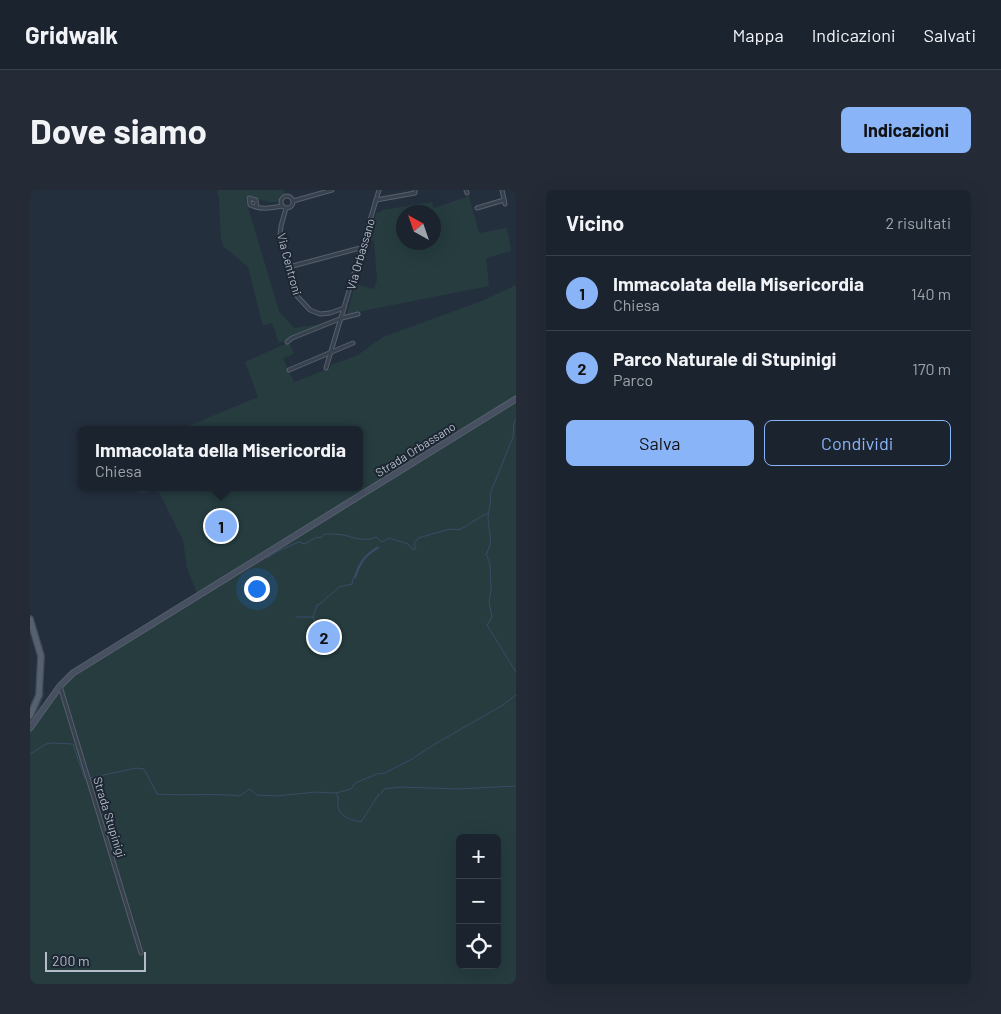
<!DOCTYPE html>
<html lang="it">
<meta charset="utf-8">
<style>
:root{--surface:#1b232e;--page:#242b36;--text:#f1f3f6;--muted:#a0a4aa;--line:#39404a;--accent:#8ab4f8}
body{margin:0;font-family:Barlow,sans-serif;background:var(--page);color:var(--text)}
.controls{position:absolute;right:15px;bottom:15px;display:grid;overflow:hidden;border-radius:8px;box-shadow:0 5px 20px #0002}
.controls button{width:45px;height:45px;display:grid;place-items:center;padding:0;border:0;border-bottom:1px solid var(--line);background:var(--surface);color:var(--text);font:25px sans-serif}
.compass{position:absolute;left:366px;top:15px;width:45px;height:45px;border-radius:50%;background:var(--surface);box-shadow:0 5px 20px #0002;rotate:320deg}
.scale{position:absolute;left:15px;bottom:12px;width:101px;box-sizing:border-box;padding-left:5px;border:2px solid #b4bcc9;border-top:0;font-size:14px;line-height:18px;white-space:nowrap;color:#b4bcc9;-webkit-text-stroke:4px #1d2633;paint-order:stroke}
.you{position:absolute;left:226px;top:398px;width:18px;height:18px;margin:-12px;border:4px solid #fff;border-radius:50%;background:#1a73e8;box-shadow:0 0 0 8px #1a73e833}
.badge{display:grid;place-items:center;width:32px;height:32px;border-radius:50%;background:var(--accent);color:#111;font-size:16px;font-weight:700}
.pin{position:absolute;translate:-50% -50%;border:2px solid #fff;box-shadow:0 1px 5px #0006}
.popup{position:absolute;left:48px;top:236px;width:285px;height:65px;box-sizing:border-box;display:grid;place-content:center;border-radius:8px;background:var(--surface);filter:drop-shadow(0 1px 4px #0005);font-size:16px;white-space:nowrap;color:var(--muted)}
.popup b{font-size:19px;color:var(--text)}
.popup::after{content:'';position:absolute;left:50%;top:100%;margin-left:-10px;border:10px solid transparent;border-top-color:var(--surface)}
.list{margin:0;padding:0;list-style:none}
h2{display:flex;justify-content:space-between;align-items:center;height:65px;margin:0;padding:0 20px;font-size:21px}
h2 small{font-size:16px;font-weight:400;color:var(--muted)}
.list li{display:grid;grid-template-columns:32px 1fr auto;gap:15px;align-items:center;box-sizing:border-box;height:75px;padding:0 20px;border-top:1px solid var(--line)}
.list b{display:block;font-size:19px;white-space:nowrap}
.list p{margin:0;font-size:16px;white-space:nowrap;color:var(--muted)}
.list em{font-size:16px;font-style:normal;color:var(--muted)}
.actions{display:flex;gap:10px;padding:15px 20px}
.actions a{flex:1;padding:11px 0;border:1px solid var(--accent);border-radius:8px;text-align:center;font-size:18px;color:var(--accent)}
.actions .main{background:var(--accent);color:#111}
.icon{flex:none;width:28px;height:28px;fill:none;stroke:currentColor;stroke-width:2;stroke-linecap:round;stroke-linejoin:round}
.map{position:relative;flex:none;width:486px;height:794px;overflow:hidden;border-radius:8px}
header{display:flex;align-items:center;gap:30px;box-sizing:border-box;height:70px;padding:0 25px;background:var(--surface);border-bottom:1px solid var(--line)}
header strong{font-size:24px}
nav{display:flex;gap:28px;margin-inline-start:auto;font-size:18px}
.intro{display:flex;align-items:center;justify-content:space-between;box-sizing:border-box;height:120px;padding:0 30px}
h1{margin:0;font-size:35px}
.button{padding:12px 22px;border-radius:8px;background:var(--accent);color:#111;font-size:18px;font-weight:700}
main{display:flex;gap:30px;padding:0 30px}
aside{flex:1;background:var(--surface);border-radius:8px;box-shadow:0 5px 20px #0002}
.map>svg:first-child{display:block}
</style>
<header>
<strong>Gridwalk</strong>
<nav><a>Mappa</a><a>Indicazioni</a><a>Salvati</a></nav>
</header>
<div class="intro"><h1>Dove siamo</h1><a class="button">Indicazioni</a></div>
<main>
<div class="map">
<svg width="486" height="794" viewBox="0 0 486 794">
<rect width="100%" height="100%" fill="#242f3e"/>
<!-- green -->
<g fill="#263c3f" fill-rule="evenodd">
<path d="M187,0H254V5L250,8L248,12C233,14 228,6 215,7L249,121L264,138L294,134L249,153L242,133L233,136L218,77L193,56L191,49L189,9Z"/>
<path d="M439,6L449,43L477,38L481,61L456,68L459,96L317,124L325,94L344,99L347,90L344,51L339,50L346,23L352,21V20L402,12L404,18ZM403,22V52H373V22Z"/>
<path d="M486,95V794H0V530L8,515L13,501L15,502L10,519L37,488L168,406L157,378L153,350L127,298L112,304L106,301L105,297H330V240H149L228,207L215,172L259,152L264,164L253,168L264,192L300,178L301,175L328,165L353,147L454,110ZM430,648H467V775H430Z"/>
</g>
<!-- water -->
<path fill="#394c67" d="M346,357H350C347,360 344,361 341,364C333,369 329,379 326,388L323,389C330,371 330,369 346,357Z"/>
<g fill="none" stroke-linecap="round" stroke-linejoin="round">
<!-- stream -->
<g stroke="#394c67" stroke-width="1">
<path d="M486,229L484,232L483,247L460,304C462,312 458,320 458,328C459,344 464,350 456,365L460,373L461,401L459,412L462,427L457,435L486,482"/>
<path d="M237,368L250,360L269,352L275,354L285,348L292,347L294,344C300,344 308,344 314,345C324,348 336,352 346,347L352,352L359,348L378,354L383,360L386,358L384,354L388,348L420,339L428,340L437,336L442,332L458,323"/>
<polyline points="266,427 283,427 287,415 290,414 309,397 322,394 323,389"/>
<polyline points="283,427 286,433 283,446 294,458"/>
<polyline points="0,564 16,554 23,553 43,554 55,589"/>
<path d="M60,588L106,578L114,579L127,604C155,606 182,603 210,606L219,599L227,605L245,606L286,602L306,603L321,599L325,593L347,584L355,583L382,569L405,554L473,515L486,505"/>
<path d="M306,603C310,609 307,610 308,616C309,627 322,630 331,632L349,604"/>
<polyline points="351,604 354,599 370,597 429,599 486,596"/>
</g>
<defs>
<g id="street">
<polyline points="436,0 437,3"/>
<polyline points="472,0 475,14"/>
<circle cx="257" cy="12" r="6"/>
<polyline points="346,10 385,3 385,0"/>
<polyline points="263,11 302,0"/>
<path d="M227,17L226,10L219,8L220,15C231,20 241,18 253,16"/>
<polyline points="256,18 251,36 250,46 267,106 280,120 290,124 300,123 314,118"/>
<polyline points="447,18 474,10"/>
<polyline points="259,77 330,58"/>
<polyline points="257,152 262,148 312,128 328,124"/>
<polyline points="296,178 349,0"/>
<polyline points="259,180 323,153"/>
<polyline points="30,496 111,763"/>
</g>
<polyline id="secondary" points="0,538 30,496 43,483 486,209"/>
<polyline id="primary" points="0,429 11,466 9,505 0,526"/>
</defs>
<!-- street casing -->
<use href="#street" stroke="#565f6c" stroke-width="5"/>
<!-- secondary casing -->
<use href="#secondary" stroke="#565f6c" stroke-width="7"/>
<!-- primary casing -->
<use href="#primary" stroke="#414a57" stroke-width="8"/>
<!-- street -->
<use href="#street" stroke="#38414e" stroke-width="3"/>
<!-- secondary -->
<use href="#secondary" stroke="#465061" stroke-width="5"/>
<!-- primary -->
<use href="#primary" stroke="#56606e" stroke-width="5.5"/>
</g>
<g text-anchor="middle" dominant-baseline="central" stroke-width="4" stroke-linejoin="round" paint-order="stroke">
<!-- street labels -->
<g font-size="12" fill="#b4bcc9" stroke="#1d2633">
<text transform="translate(330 64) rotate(-74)">Via Orbassano</text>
<text transform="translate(260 74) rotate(75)">Via Centroni</text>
<text transform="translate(385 259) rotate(-32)">Strada Orbassano</text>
<text transform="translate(80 627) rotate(73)">Strada Stupinigi</text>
</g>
</g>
</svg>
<div class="controls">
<button>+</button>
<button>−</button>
<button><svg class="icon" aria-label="locate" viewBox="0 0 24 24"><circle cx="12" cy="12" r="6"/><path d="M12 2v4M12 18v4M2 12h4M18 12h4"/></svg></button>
</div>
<svg class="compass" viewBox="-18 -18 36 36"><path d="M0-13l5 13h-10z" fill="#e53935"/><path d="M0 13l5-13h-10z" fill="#a0a4aa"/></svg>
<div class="scale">200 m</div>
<div class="you"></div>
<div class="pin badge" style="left:191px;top:336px">1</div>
<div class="popup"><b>Immacolata della Misericordia</b>Chiesa</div>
<div class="pin badge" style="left:294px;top:447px">2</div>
</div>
<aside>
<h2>Vicino<small>2 risultati</small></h2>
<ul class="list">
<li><span class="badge">1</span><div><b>Immacolata della Misericordia</b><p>Chiesa</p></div><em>140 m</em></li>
<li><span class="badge">2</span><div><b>Parco Naturale di Stupinigi</b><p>Parco</p></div><em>170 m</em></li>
</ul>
<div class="actions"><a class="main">Salva</a><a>Condividi</a></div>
</aside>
</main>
